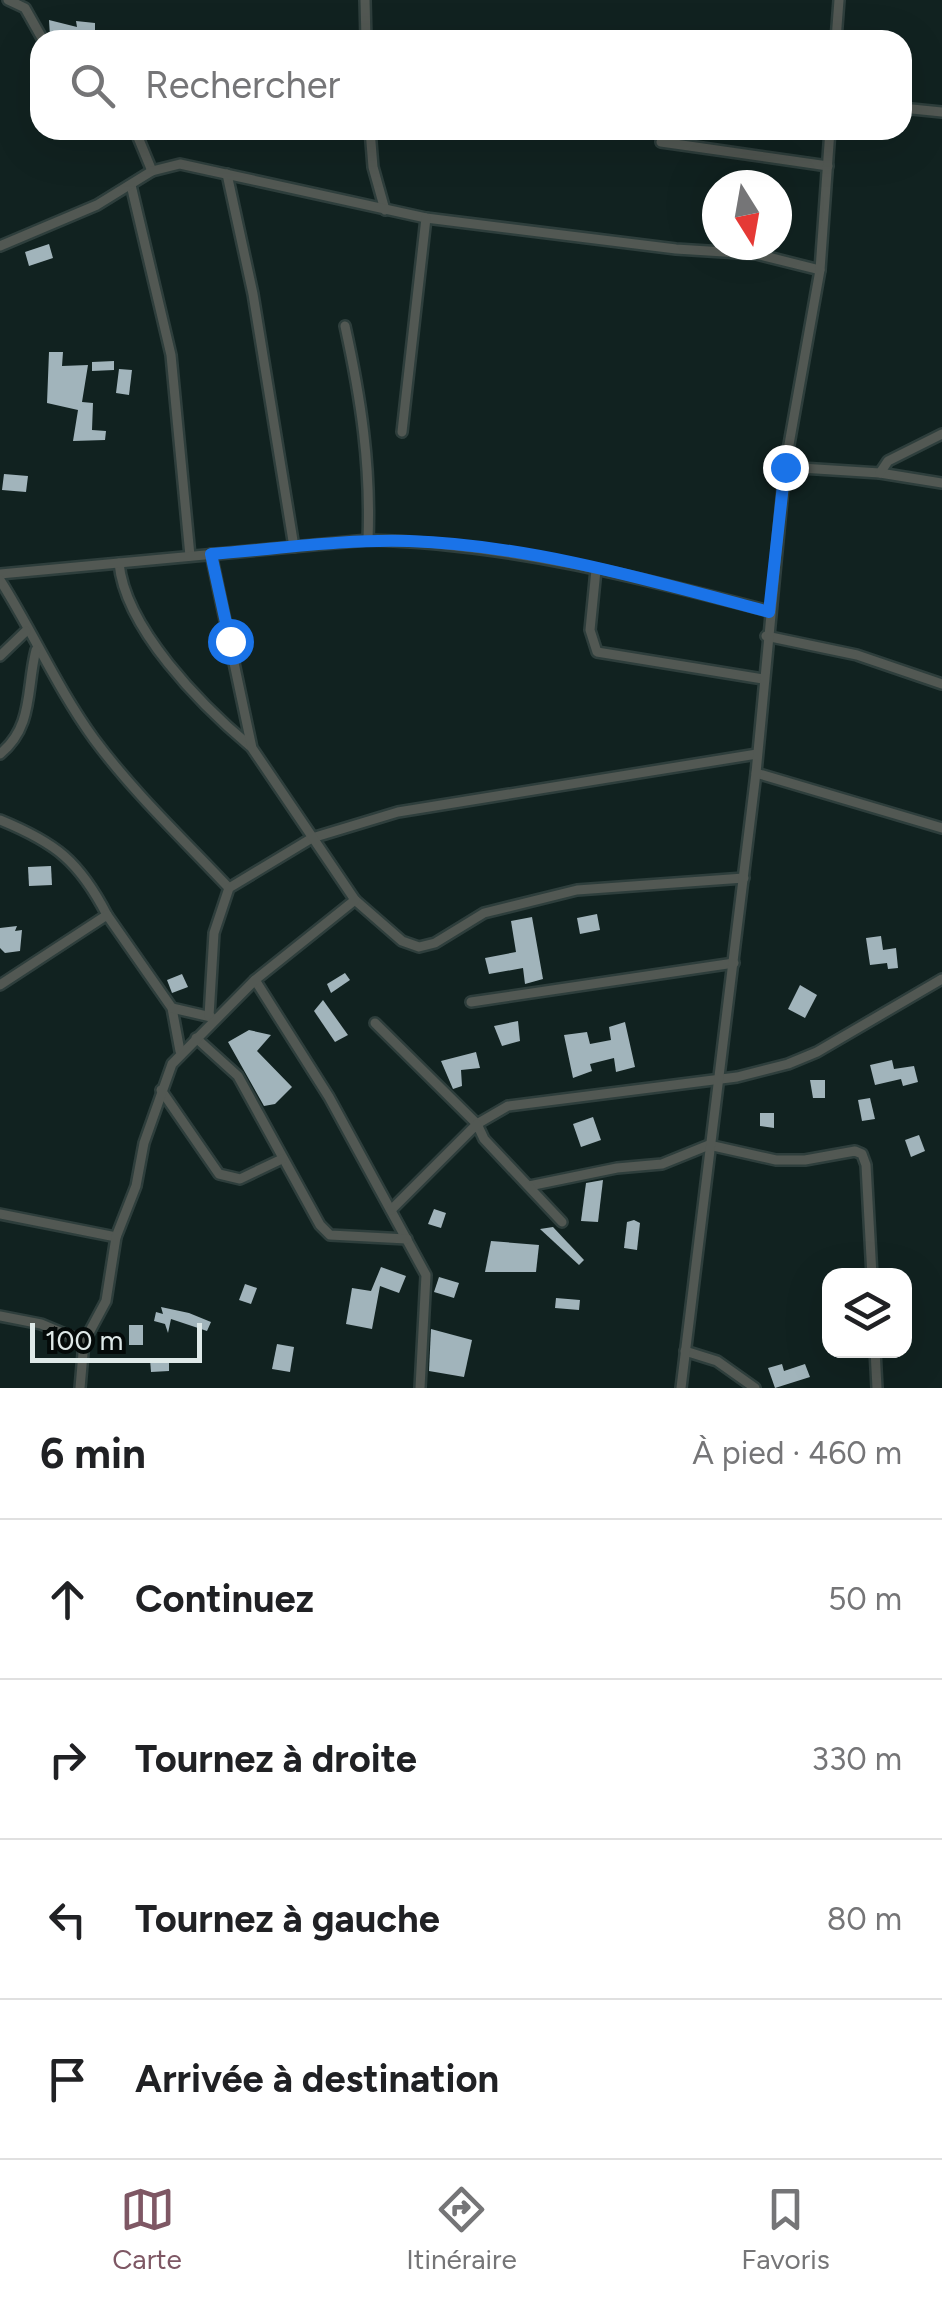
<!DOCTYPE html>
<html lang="fr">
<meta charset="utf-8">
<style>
:root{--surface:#fff;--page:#f6f6f6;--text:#202124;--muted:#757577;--line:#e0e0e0;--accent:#7e5764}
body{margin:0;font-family:Figtree,sans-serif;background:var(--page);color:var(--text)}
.controls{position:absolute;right:30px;bottom:30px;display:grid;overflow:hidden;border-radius:20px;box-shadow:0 10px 40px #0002}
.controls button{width:90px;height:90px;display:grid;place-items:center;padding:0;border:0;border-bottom:2px solid var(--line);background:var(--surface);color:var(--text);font:50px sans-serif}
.compass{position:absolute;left:702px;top:170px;width:90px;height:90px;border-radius:50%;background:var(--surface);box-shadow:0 10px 40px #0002;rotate:169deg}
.scale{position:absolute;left:30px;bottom:25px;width:172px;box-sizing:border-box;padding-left:10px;border:5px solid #dee9e8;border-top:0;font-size:28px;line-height:35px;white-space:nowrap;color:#dee9e8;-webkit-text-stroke:8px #040a09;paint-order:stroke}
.stop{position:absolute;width:30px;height:30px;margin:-22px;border:8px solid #1a73e8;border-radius:50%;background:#fff}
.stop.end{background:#1a73e8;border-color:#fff;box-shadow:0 2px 10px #0008}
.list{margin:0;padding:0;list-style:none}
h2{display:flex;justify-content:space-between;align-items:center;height:130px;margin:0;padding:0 40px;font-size:42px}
h2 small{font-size:32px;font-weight:400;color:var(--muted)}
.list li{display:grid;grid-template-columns:65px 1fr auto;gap:30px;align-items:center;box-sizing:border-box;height:160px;padding:0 40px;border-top:2px solid var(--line)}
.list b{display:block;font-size:38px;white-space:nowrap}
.list em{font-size:32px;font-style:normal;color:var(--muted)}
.icon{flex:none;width:55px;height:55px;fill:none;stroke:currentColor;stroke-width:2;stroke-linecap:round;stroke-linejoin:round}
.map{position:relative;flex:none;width:942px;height:1388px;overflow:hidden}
.search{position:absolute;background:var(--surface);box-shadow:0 10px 40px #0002;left:30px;right:30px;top:30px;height:110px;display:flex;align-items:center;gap:25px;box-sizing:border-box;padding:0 35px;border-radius:30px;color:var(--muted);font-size:38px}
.sheet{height:770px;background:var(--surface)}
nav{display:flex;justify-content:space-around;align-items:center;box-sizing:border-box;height:140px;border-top:2px solid var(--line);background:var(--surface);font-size:28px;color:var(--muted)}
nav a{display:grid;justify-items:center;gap:5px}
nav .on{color:var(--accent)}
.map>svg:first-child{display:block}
</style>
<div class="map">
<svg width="942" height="1388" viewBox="0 0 942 1388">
<rect width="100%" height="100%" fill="#112220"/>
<!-- building -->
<g fill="#a1b4bb">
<polygon points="49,20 77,27 76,21 95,23 95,40 50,37"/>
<polygon points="49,244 53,258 29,266 25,252"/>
<polygon points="49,352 63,352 62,366 88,365 82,402 93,403 92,430 106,431 105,440 73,441 78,410 47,403"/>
<polygon points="114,361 114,370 92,371 92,362"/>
<polygon points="119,369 132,370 129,395 116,393"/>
<polygon points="4,474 28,476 26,492 2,490"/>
<polygon points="51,866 52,885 29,886 28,867"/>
<polygon points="597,914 600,930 580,934 577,918"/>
<polygon points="532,917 543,979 525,984 523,968 489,974 485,958 516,952 511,921"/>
<polygon points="17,926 15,931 22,930 20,951 5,953 0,948 0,928"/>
<polygon points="881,936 883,950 896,948 898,968 888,969 887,963 870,965 866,938"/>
<polygon points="345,973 350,980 331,993 327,984"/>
<polygon points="182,974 188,987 172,993 167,980"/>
<polygon points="800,985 817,995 805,1018 788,1009"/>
<polygon points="323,1000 348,1035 335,1042 314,1011"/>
<polygon points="518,1021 520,1041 502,1046 494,1026"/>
<polygon points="625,1022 635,1067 616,1072 614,1058 590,1064 592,1071 573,1078 564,1035 587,1032 590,1044 611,1040 609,1027"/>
<polygon points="249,1030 271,1035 257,1051 292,1087 275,1104 264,1106 228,1042"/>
<polygon points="476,1052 480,1068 461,1070 462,1086 453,1089 441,1061"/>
<polygon points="892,1060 894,1069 914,1066 918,1082 903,1086 901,1079 875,1085 870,1065"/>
<polygon points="810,1080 825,1080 825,1098 813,1098"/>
<polygon points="870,1098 875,1119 862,1121 858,1100"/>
<polygon points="760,1113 774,1113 774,1128 760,1126"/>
<polygon points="593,1117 601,1140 581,1147 573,1124"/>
<polygon points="919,1135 925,1151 911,1157 905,1140"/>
<polygon points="603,1180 598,1222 581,1221 586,1183"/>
<polygon points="434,1209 446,1213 441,1228 428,1224"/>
<polygon points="634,1220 640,1223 637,1250 624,1248 627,1222"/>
<polygon points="553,1227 584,1260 579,1265 540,1229"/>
<polygon points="491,1241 539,1245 536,1272 485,1272"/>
<polygon points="381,1267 406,1276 399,1293 380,1286 372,1329 346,1324 352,1288 371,1291"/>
<polygon points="439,1277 459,1283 454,1298 434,1292"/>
<polygon points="245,1284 257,1288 251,1304 239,1300"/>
<polygon points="556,1298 580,1300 579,1310 555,1308"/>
<polygon points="161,1307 189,1313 211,1322 207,1331 171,1319 168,1333 165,1324 154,1321 156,1312 163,1314"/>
<rect x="129" y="1325" width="14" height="20"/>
<polygon points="431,1329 472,1340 464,1377 429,1371"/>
<polygon points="277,1344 294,1347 290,1372 272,1369"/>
<polygon points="169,1358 169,1371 151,1372 150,1359"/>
<polygon points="782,1364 784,1371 805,1364 810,1377 775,1388 768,1368"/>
</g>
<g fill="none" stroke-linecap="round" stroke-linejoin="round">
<defs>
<g id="minor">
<polyline points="8,0 25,8 43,40"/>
<polyline points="365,0 366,40"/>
<polyline points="836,40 839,0"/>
<polyline points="902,108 942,112"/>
<polyline points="135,130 152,171"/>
<polyline points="370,130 373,167 385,210"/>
<polyline points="661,142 828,166"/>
<polyline points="227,174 253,294 294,547"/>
<polyline points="131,185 171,355 190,556"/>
<polyline points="0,246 97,205 152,171 180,164 426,218 676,249 756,254 820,270"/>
<path d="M345,326C361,399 371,466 368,540"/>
<polyline points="402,432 426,218"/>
<polyline points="785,467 880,473 942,483"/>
<polyline points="880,473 888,461 942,434"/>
<path d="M119,563C125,628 201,705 250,746"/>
<polyline points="596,570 590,630 597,652 763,679"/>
<path d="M0,574L368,540C504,543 638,577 769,611"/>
<path d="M0,580C33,632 57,688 94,739C134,793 183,839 229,888"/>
<polyline points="766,636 857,655 942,684"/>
<polyline points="0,656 26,631"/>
<path d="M0,754C34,726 26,689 36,650"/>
<polyline points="756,773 942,828"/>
<path d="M0,820C56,843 79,861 107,915"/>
<polyline points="355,900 402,941 419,947 435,943 484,913 577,890 744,878"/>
<polyline points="255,980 329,1097 426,1275 420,1388"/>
<polyline points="0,985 107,915 172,1008 180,1051"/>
<polyline points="471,1002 734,963"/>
<polyline points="172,1008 211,1017"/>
<polyline points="209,1016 214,933 229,888 312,838 398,812 757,754"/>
<polyline points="375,1023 477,1124 508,1106 737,1077 788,1064 817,1052 942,979"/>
<polyline points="196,1038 238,1076 320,1225 330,1235 407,1239"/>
<polyline points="161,1090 219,1174 240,1179 282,1159"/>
<polyline points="529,1186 617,1168 662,1164 709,1145 776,1160 805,1160 855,1151 862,1154 866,1165 872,1276"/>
<polyline points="391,1210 477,1124 484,1139 562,1222"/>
<polyline points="0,1214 116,1237"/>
<polyline points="0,1316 41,1324 84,1342"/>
<polyline points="875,1350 877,1388"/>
<polyline points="685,1351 717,1361 755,1388"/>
<polyline points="80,1388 84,1342 106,1301 116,1237 136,1186 144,1143 172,1064 255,980 355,900 252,748 211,554"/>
<polyline points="681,1388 756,773 785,467 820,270 830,130"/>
</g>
</defs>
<!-- minor casing -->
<use href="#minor" stroke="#2e3e3c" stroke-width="14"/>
<!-- minor -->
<use href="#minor" stroke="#525853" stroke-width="9"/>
</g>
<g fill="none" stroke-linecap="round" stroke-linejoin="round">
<!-- route -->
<path stroke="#1a73e8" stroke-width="12" d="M230,641L211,554C277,549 343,539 409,541C530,545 653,581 769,612L785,467"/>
</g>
</svg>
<div class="controls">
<button><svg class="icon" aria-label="layers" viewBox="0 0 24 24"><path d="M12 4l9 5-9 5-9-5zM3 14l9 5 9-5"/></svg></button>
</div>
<svg class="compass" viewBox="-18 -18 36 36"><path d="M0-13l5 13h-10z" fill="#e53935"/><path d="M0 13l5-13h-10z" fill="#757577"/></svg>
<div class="scale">100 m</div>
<div class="stop" style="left:230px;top:641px"></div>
<div class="stop end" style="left:785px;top:467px"></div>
<div class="search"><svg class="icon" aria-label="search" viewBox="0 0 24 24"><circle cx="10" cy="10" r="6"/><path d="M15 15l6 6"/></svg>Rechercher</div>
</div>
<section class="sheet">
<h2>6 min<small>À pied · 460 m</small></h2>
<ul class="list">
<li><svg class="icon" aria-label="ahead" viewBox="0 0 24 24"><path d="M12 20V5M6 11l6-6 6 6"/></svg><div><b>Continuez</b></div><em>50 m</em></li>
<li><svg class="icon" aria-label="right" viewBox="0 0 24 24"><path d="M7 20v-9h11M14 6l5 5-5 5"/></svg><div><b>Tournez à droite</b></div><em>330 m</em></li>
<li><svg class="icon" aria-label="left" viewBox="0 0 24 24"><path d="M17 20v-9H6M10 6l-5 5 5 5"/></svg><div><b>Tournez à gauche</b></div><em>80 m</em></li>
<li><svg class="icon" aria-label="arrive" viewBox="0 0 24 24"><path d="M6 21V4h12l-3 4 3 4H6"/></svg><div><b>Arrivée à destination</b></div></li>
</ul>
</section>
<nav>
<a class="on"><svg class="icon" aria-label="map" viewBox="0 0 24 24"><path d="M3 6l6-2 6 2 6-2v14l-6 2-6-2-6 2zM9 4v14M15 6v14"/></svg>Carte</a>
<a><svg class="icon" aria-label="directions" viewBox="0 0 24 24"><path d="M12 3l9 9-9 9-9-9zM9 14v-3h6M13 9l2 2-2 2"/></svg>Itinéraire</a>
<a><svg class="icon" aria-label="saved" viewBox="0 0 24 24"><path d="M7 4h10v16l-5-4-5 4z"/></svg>Favoris</a>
</nav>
